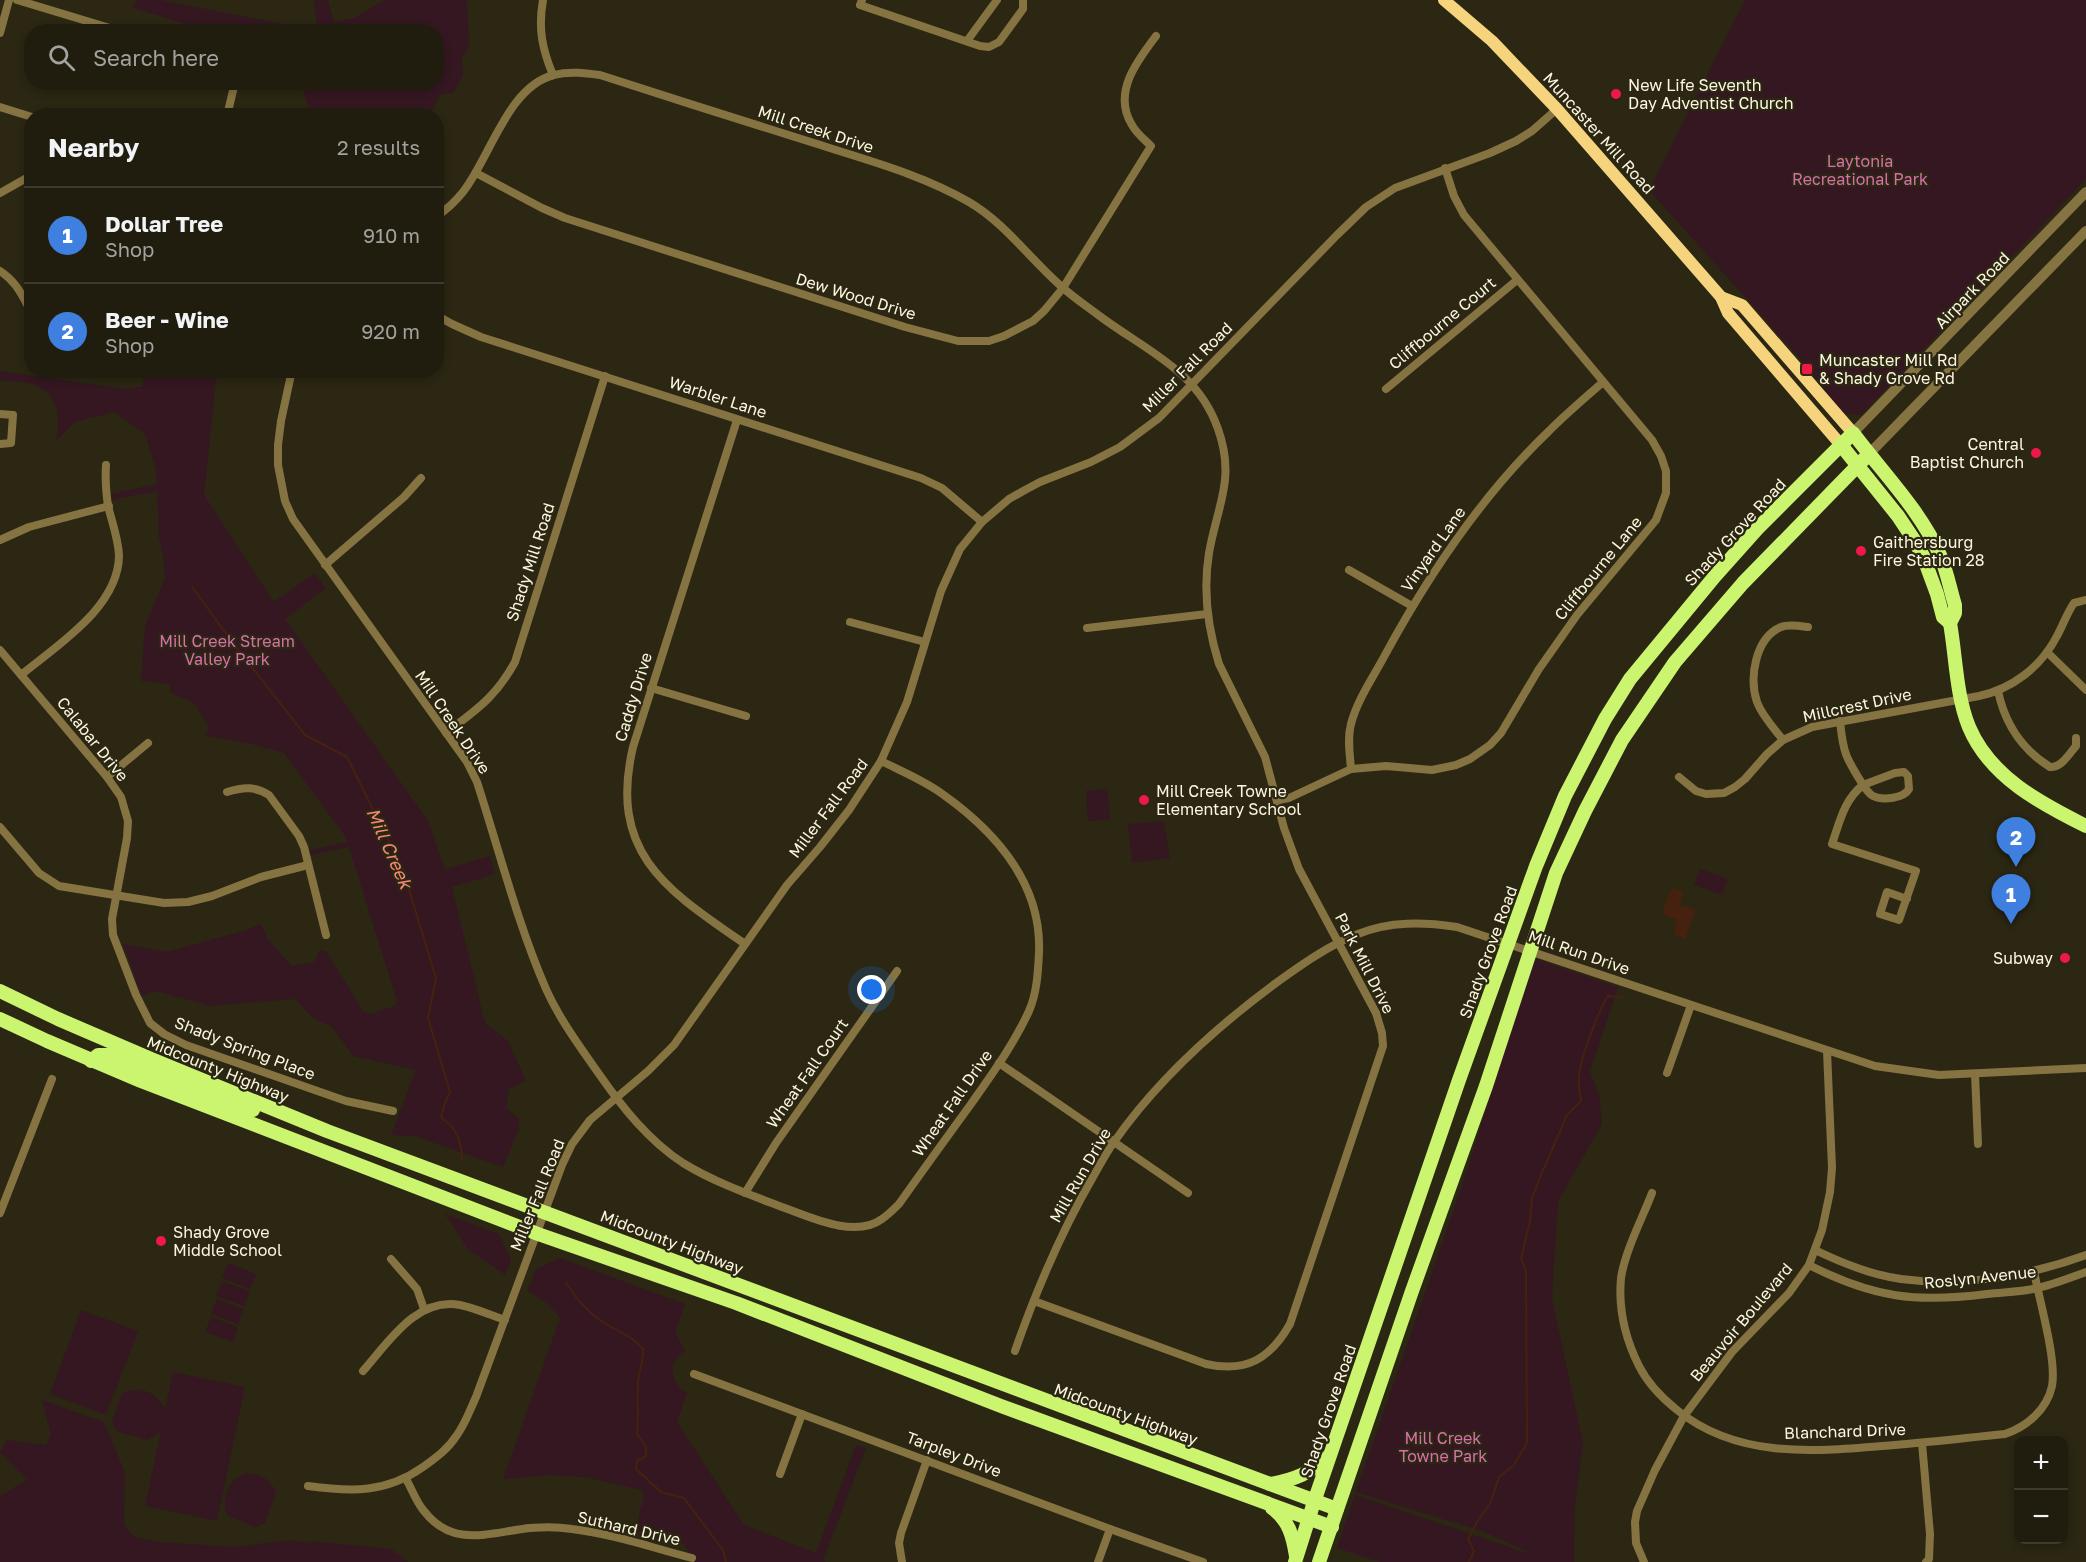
<!DOCTYPE html>
<meta charset="utf-8">
<style>
:root{--surface:#201d0e;--page:#2d2a1c;--text:#f1f3f6;--muted:#a2a29e;--line:#3d3b2e;--accent:#ea580c}
body{margin:0;font-family:"Golos Text",sans-serif;background:var(--page);color:var(--text)}
.controls{position:absolute;right:18px;bottom:18px;display:grid;overflow:hidden;border-radius:12px;box-shadow:0 3px 9px #0003}
.controls button{width:54px;height:54px;display:grid;place-items:center;padding:0;border:0;border-bottom:2px solid var(--line);background:var(--surface);color:var(--text);font:30px sans-serif}
.you{position:absolute;left:872px;top:990px;width:21px;height:21px;margin:-15px;border:4px solid #fff;border-radius:50%;background:#1a73e8;box-shadow:0 0 0 9px #1a73e833}
.badge{display:grid;place-items:center;width:39px;height:39px;border-radius:50%;background:var(--accent);color:#fff;font-size:20px;font-weight:700}
.pin{position:absolute;translate:-50% -50px;filter:drop-shadow(0 2px 3px #0008)}
.pin::after{content:'';position:absolute;top:32px;width:21px;height:18px;background:inherit;clip-path:polygon(0 0,100% 0,50% 100%)}
.list{margin:0;padding:0;list-style:none}
h2{display:flex;justify-content:space-between;align-items:center;height:78px;margin:0;padding:0 24px;font-size:26px}
h2 small{font-size:20px;font-weight:400;color:var(--muted)}
.list li{display:grid;grid-template-columns:39px 1fr auto;gap:18px;align-items:center;box-sizing:border-box;height:96px;padding:0 24px;border-top:2px solid var(--line)}
.list b{display:block;font-size:22px;white-space:nowrap}
.list p{margin:0;font-size:20px;white-space:nowrap;color:var(--muted)}
.list em{font-size:20px;font-style:normal;color:var(--muted)}
.icon{flex:none;width:33px;height:33px;fill:none;stroke:currentColor;stroke-width:2;stroke-linecap:round;stroke-linejoin:round}
.map{position:relative;flex:none;width:2086px;height:1562px;overflow:hidden}
.search{position:absolute;background:var(--surface);box-shadow:0 3px 9px #0003;left:24px;top:24px;width:420px;height:66px;display:flex;align-items:center;gap:15px;box-sizing:border-box;padding:0 21px;border-radius:24px;color:var(--muted);font-size:22px}
.panel{position:absolute;background:var(--surface);box-shadow:0 3px 9px #0003;left:24px;top:108px;width:420px;height:270px;border-radius:24px}
.map>svg:first-child{display:block}
</style>
<div class="map">
<svg width="2086" height="1562" viewBox="0 0 2086 1562">
<rect width="100%" height="100%" fill="#2b2713"/>
<!-- green -->
<g fill="#341721">
<polygon points="136,0 160,0 304,28 317,25 314,0 328,0 334,22 354,18 385,0 467,0 469,47 462,58 463,75 454,93 441,94 429,115 310,115 303,88 300,83 436,82 436,32 209,31 133,8"/>
<polygon points="1745,0 2086,0 2086,179 1861,415 1843,413 1796,354 1649,190"/>
<path d="M0,371L125,389L142,387L146,371H217L204,495L274,602L315,573L326,588L285,619L428,821L445,869L490,856L495,874L452,887L485,1023L508,1041L526,1081L509,1089L506,1108L519,1118V1128L503,1167L415,1136L391,1135L416,1070L353,1056L331,1026L313,1018L295,999L210,1006L157,991L142,996L123,944L167,952L247,930L261,924L267,938L291,966L314,962L320,950L326,951L363,1011L370,1014L395,1006L397,1001L349,847L311,855L310,850L347,842L345,836L284,753L252,744L206,736L209,727L194,703L171,693L169,684L141,681L145,626L165,578L163,557L159,537L157,491L112,500L111,494L157,484L156,471L145,434L114,412L75,422L56,441C60,420 60,398 38,386C28,381 11,382 0,380Z"/>
<polygon points="1107,788 1110,819 1088,821 1086,791"/>
<polygon points="1164,821 1170,858 1132,863 1128,824"/>
<polygon points="1700,869 1728,879 1722,895 1694,885"/>
<polygon points="1533,958 1618,987 1590,1072 1599,1095 1602,1124 1558,1201 1552,1299 1583,1443 1575,1506 1574,1562 1380,1562 1337,1548 1355,1495 1536,1556 1485,1532 1356,1492 1464,1180"/>
<polygon points="445,1214 499,1234 511,1260 505,1275 468,1249"/>
<path d="M560,1258L685,1304L675,1332L685,1351C668,1362 669,1383 687,1393L677,1422L744,1525L816,1553L856,1445L866,1448L824,1558L825,1562H695L684,1544L635,1531L644,1496L641,1490L585,1477L550,1475L503,1479L560,1318L548,1304L528,1291L536,1269Z"/>
<polygon points="228,1263 256,1274 250,1289 222,1278"/>
<polygon points="222,1281 250,1291 244,1306 216,1296"/>
<polygon points="217,1299 244,1309 238,1324 211,1314"/>
<polygon points="81,1310 138,1331 106,1415 50,1394"/>
<polygon points="211,1317 238,1327 233,1342 205,1332"/>
<path d="M173,1372L245,1387L217,1521L145,1506L161,1431L148,1440L116,1431L112,1421L122,1393C141,1385 156,1392 165,1409Z"/>
<polygon points="42,1400 104,1422 125,1473 124,1525 134,1537 161,1542 233,1547 290,1540 309,1543 310,1541 391,1549 408,1562 0,1562 0,1496 27,1480 0,1452 7,1440 46,1445 51,1435"/>
<path d="M247,1473C261,1474 270,1479 276,1492L265,1523L255,1527L227,1515C221,1496 228,1479 247,1473Z"/>
</g>
<!-- water -->
<polygon fill="#47210f" points="1673,888 1683,892 1680,905 1696,910 1685,939 1674,934 1677,920 1662,914 1667,899"/>
<g fill="none" stroke-linecap="round" stroke-linejoin="round">
<!-- stream -->
<g stroke="#47210f" stroke-width="2">
<path d="M192,587L236,647L305,735L347,757L403,870L436,978L428,1018L450,1092L445,1103L441,1117C458,1130 461,1139 462,1160"/>
<path d="M566,1283C577,1299 587,1312 603,1322C618,1332 631,1335 643,1349C644,1361 639,1370 638,1382C637,1399 639,1417 637,1434L646,1446V1456L637,1461L636,1469L661,1492L684,1498L723,1550L726,1562"/>
<path d="M1469,1562L1474,1551L1468,1539L1478,1520L1490,1504L1499,1477L1514,1465L1527,1443L1526,1270L1521,1259L1530,1221L1532,1198L1541,1175L1567,1115L1581,1101C1580,1094 1578,1085 1579,1077C1580,1058 1598,1012 1608,996L1622,997"/>
</g>
<!-- minor -->
<g stroke="#867342" stroke-width="8">
<polyline points="17,0 123,32"/>
<path d="M543,0C538,28 542,49 553,75"/>
<polyline points="862,0 860,5 980,46 989,47 999,42 1023,9 1023,0"/>
<polyline points="0,33 9,0"/>
<polyline points="967,41 997,0"/>
<polyline points="0,107 32,117"/>
<polyline points="227,116 235,82"/>
<path d="M476,173L542,208L565,218L905,327L958,341H989L1004,336L1033,321L1044,311L1063,288L1151,146C1145,140 1136,133 1132,125C1112,93 1137,61 1156,36"/>
<polyline points="0,193 32,175"/>
<path d="M436,217C446,210 455,202 463,192C490,158 508,86 554,75C569,71 585,73 600,75C671,98 743,121 814,143C866,160 921,174 969,202C1005,223 1031,260 1062,287C1074,298 1088,307 1101,317C1147,351 1198,371 1218,429C1236,479 1217,506 1209,553C1203,590 1208,629 1219,664L1265,757L1284,828L1299,869L1376,1013L1382,1033L1383,1046L1290,1324C1270,1359 1246,1373 1206,1364L1034,1301"/>
<path d="M0,271C17,282 22,296 32,313"/>
<polyline points="436,315 452,324 481,337 921,478 942,488 982,522"/>
<path d="M292,370L281,421L278,445V465L285,501L293,519L467,762L477,782C499,850 518,925 546,989C560,1020 580,1047 599,1074C622,1107 649,1141 683,1163C714,1182 748,1194 782,1207C810,1217 855,1239 882,1219C888,1215 894,1209 899,1204C923,1170 947,1137 971,1104C992,1074 1014,1044 1029,1011C1037,993 1038,972 1039,953C1042,884 995,831 941,793C923,780 901,771 881,761"/>
<polyline points="1386,389 1517,280"/>
<polyline points="0,414 13,415 11,443 0,444"/>
<path d="M737,420L633,747C608,854 667,890 745,944"/>
<polyline points="0,540 29,527 109,506"/>
<polyline points="325,565 404,497 421,478"/>
<polyline points="1349,570 1412,606"/>
<polyline points="850,622 925,642"/>
<polyline points="1087,628 1207,614"/>
<polyline points="0,650 107,777 121,797 128,821 127,838 112,919 113,935 136,995 150,1023 164,1034 186,1045 346,1101 393,1111"/>
<polyline points="2047,652 2086,690"/>
<path d="M21,675C57,645 119,607 119,555C118,538 112,522 108,506C106,492 105,479 106,465"/>
<polyline points="651,688 746,716"/>
<path d="M1998,691C2005,724 2021,749 2050,767C2061,768 2069,754 2076,746V738"/>
<path d="M1840,721C1843,753 1846,758 1863,785C1844,800 1840,821 1832,844L1916,871L1899,920L1880,914L1887,892L1907,899"/>
<path d="M446,733C477,709 495,698 515,662L605,376"/>
<path d="M1783,740C1774,728 1762,716 1757,702C1749,678 1755,638 1781,627C1788,624 1800,626 1808,627"/>
<path d="M1351,769C1350,754 1347,739 1351,724C1357,700 1374,676 1385,655C1429,574 1482,495 1549,431C1566,414 1585,398 1603,382"/>
<path d="M1904,772L1908,776L1909,789C1904,798 1883,801 1873,796C1869,794 1866,789 1863,785L1895,773Z"/>
<polyline points="107,777 148,743"/>
<path d="M1679,777L1696,791L1706,794L1724,793L1735,787L1745,779L1767,754L1783,740L1812,727L1979,696C2012,689 2041,667 2057,636C2063,625 2067,613 2074,603L2086,600"/>
<path d="M227,792C243,787 255,786 269,795L299,836L304,847L326,935"/>
<polyline points="1278,800 1289,798 1351,769 1386,766 1432,770 1456,765 1470,759 1490,745 1501,733 1539,669 1577,615 1656,520 1666,493 1666,471 1661,456 1652,440 1464,215 1454,196 1445,168"/>
<polyline points="0,827 39,873 59,886 164,903 188,902 212,896 261,877 308,865"/>
<polyline points="999,1063 1188,1193"/>
<polyline points="1667,1073 1691,1005"/>
<polyline points="1975,1074 1978,1144"/>
<polyline points="745,1193 776,1143 897,971"/>
<path d="M1652,1193C1642,1219 1625,1251 1621,1278C1618,1310 1625,1338 1639,1366C1648,1384 1662,1398 1677,1410C1736,1458 1811,1452 1882,1446C1923,1443 1964,1438 2005,1434C2026,1427 2047,1410 2052,1386C2057,1359 2039,1300 2034,1271"/>
<polyline points="0,1213 52,1079"/>
<path d="M1815,1250C1842,1263 1871,1275 1901,1279C1962,1287 2029,1276 2086,1255"/>
<polyline points="391,1259 417,1289 424,1309"/>
<path d="M1809,1265C1874,1298 1916,1303 1987,1294C2004,1292 2022,1292 2038,1288C2054,1284 2070,1278 2086,1272"/>
<path d="M1015,1351C1036,1291 1061,1232 1093,1177C1100,1165 1106,1153 1114,1142C1158,1079 1215,1028 1276,983C1301,965 1329,945 1358,934C1390,921 1423,922 1457,927L1875,1066L1939,1075L2086,1068"/>
<path d="M363,1371C388,1343 416,1297 460,1305C475,1308 490,1315 505,1320"/>
<polyline points="694,1374 1110,1529 1203,1562"/>
<polyline points="1922,1443 1930,1534 1929,1559 1926,1562"/>
<polyline points="780,1474 802,1414"/>
<path d="M406,1479C412,1489 416,1502 424,1511C453,1549 491,1532 530,1528C543,1527 559,1527 572,1529C613,1534 653,1548 692,1558"/>
<path d="M308,1486C352,1492 386,1493 423,1467C437,1457 448,1449 457,1435C465,1424 470,1410 476,1397L562,1165L572,1144L590,1120L648,1071L674,1045L787,885L820,847L849,810L881,761L907,702L941,591L960,549L982,522L1009,499L1025,490L1040,482L1091,462L1120,447L1159,418L1337,235L1366,207L1395,188L1490,153L1516,141L1532,131L1557,109"/>
<polyline points="902,1562 899,1543 901,1533 927,1460"/>
<polyline points="1098,1562 1110,1529"/>
<polyline points="1644,1562 1636,1543 1635,1522 1637,1511 1655,1470 1684,1416 1732,1352 1789,1293 1809,1265 1822,1230 1830,1192 1832,1168 1827,1051"/>
</g>
<!-- tertiary -->
<g stroke="#867342" stroke-width="10">
<polyline points="1853,433 2086,192"/>
<polyline points="1869,454 2086,231"/>
</g>
<!-- secondary -->
<g stroke="#f6d37d" stroke-width="12">
<polyline points="1444,0 1492,41 1557,109 1721,297 1728,313 1841,445"/>
<polyline points="1721,297 1742,305 1853,433"/>
</g>
<!-- primary -->
<g stroke="#cbf56e" stroke-width="14">
<polyline points="1841,445 1898,516 1914,540 1923,556 1937,594 1943,617 1950,623"/>
<polyline points="0,991 58,1019 151,1059 327,1131 1337,1509"/>
<polyline points="0,1019 47,1041 141,1081 538,1234 736,1303 1001,1406 1332,1527"/>
<polyline points="91,1061 98,1055 109,1055 182,1085 253,1110"/>
<path d="M1270,1484C1294,1480 1311,1473 1329,1456"/>
<path d="M1272,1508C1289,1520 1293,1537 1296,1556"/>
<path d="M1295,1562L1314,1502L1459,1080L1536,866L1565,796L1605,719L1630,679L1715,576L1757,529L1853,433C1883,473 1920,510 1940,555C1947,571 1950,589 1955,605V613L1950,623C1956,657 1956,695 1969,727C1990,777 2040,803 2086,826"/>
<polyline points="1319,1562 1412,1291 1486,1086 1556,873 1585,811 1622,740 1675,662 1743,583 1869,454"/>
</g>
</g>
<!-- markers -->
<g fill="#ef1846" stroke="#2b2713" stroke-width="2">
<circle cx="1616" cy="94" r="6"/>
<rect x="1801" y="363" width="12" height="12" rx="3"/>
<circle cx="2036" cy="453" r="6"/>
<circle cx="1861" cy="551" r="6"/>
<circle cx="1144" cy="800" r="6"/>
<circle cx="2065" cy="958" r="6"/>
<circle cx="161" cy="1241" r="6"/>
</g>
<g text-anchor="middle" dominant-baseline="central" stroke-width="4.5" stroke-linejoin="round" paint-order="stroke">
<!-- poi labels -->
<g font-size="16" fill="#fdf7df" stroke="#2b2713" text-anchor="start">
<text x="1628" y="85">New Life Seventh<tspan x="1628" dy="18">Day Adventist Church</tspan></text>
<text x="1819" y="360">Muncaster Mill Rd<tspan x="1819" dy="18">&amp; Shady Grove Rd</tspan></text>
<text x="2024" y="444" text-anchor="end">Central<tspan x="2024" dy="18">Baptist Church</tspan></text>
<text x="1873" y="542">Gaithersburg<tspan x="1873" dy="18">Fire Station 28</tspan></text>
<text x="1156" y="791">Mill Creek Towne<tspan x="1156" dy="18">Elementary School</tspan></text>
<text x="2053" y="958" text-anchor="end">Subway</text>
<text x="173" y="1232">Shady Grove<tspan x="173" dy="18">Middle School</tspan></text>
</g>
<!-- street labels -->
<g font-size="16" fill="#fdf7df" stroke="#2b2713">
<text transform="translate(816 129) rotate(18)">Mill Creek Drive</text>
<text transform="translate(1599 133) rotate(48)">Muncaster Mill Road</text>
<text transform="translate(1972 290) rotate(-46)">Airpark Road</text>
<text transform="translate(856 296) rotate(17)">Dew Wood Drive</text>
<text transform="translate(1442 323) rotate(-40)">Cliffbourne Court</text>
<text transform="translate(1187 367) rotate(-45)">Miller Fall Road</text>
<text transform="translate(718 397) rotate(18)">Warbler Lane</text>
<text transform="translate(1735 532) rotate(-47)">Shady Grove Road</text>
<text transform="translate(1433 549) rotate(-55)">Vinyard Lane</text>
<text transform="translate(530 562) rotate(-72)">Shady Mill Road</text>
<text transform="translate(1598 568) rotate(-51)">Cliffbourne Lane</text>
<text transform="translate(633 697) rotate(-73)">Caddy Drive</text>
<text transform="translate(1857 705) rotate(-12)">Millcrest Drive</text>
<text transform="translate(453 722) rotate(56)">Mill Creek Drive</text>
<text transform="translate(93 739) rotate(51)">Calabar Drive</text>
<text transform="translate(828 808) rotate(-53)">Miller Fall Road</text>
<text transform="translate(1488 952) rotate(-70)">Shady Grove Road</text>
<text transform="translate(1579 952) rotate(19)">Mill Run Drive</text>
<text transform="translate(1365 963) rotate(63)">Park Mill Drive</text>
<text transform="translate(245 1048) rotate(21)">Shady Spring Place</text>
<text transform="translate(218 1069) rotate(22)">Midcounty Highway</text>
<text transform="translate(807 1073) rotate(-55)">Wheat Fall Court</text>
<text transform="translate(952 1103) rotate(-55)">Wheat Fall Drive</text>
<text transform="translate(1080 1175) rotate(-60)">Mill Run Drive</text>
<text transform="translate(537 1195) rotate(-68)">Miller Fall Road</text>
<text transform="translate(672 1242) rotate(21)">Midcounty Highway</text>
<text transform="translate(1980 1277) rotate(-6)">Roslyn Avenue</text>
<text transform="translate(1741 1322) rotate(-50)">Beauvoir Boulevard</text>
<text transform="translate(1328 1411) rotate(-71)">Shady Grove Road</text>
<text transform="translate(1126 1414) rotate(20)">Midcounty Highway</text>
<text transform="translate(1845 1431) rotate(-2)">Blanchard Drive</text>
<text transform="translate(954 1454) rotate(21)">Tarpley Drive</text>
<text transform="translate(629 1528) rotate(13)">Suthard Drive</text>
</g>
<!-- park labels -->
<g font-size="16" fill="#da6eab" stroke="#2b2713">
<text x="1860" y="161">Laytonia<tspan x="1860" dy="18">Recreational Park</tspan></text>
<text x="227" y="641">Mill Creek Stream<tspan x="227" dy="18">Valley Park</tspan></text>
<text x="1443" y="1438">Mill Creek<tspan x="1443" dy="18">Towne Park</tspan></text>
</g>
<!-- water labels -->
<g font-size="18" font-style="italic" fill="#f68874" stroke="#2b2713">
<text transform="translate(390 848) rotate(66)">Mill Creek</text>
</g>
</g>
</svg>
<div class="controls">
<button>+</button>
<button>−</button>
</div>
<div class="you"></div>
<div class="pin badge" style="left:2011px;top:924px;background:#3f7fe0">1</div>
<div class="pin badge" style="left:2016px;top:867px;background:#3f7fe0">2</div>
<div class="search"><svg class="icon" aria-label="search" viewBox="0 0 24 24"><circle cx="10" cy="10" r="6"/><path d="M15 15l6 6"/></svg>Search here</div>
<section class="panel">
<h2>Nearby<small>2 results</small></h2>
<ul class="list">
<li><span class="badge" style="background:#3f7fe0">1</span><div><b>Dollar Tree</b><p>Shop</p></div><em>910 m</em></li>
<li><span class="badge" style="background:#3f7fe0">2</span><div><b>Beer - Wine</b><p>Shop</p></div><em>920 m</em></li>
</ul>
</section>
</div>
